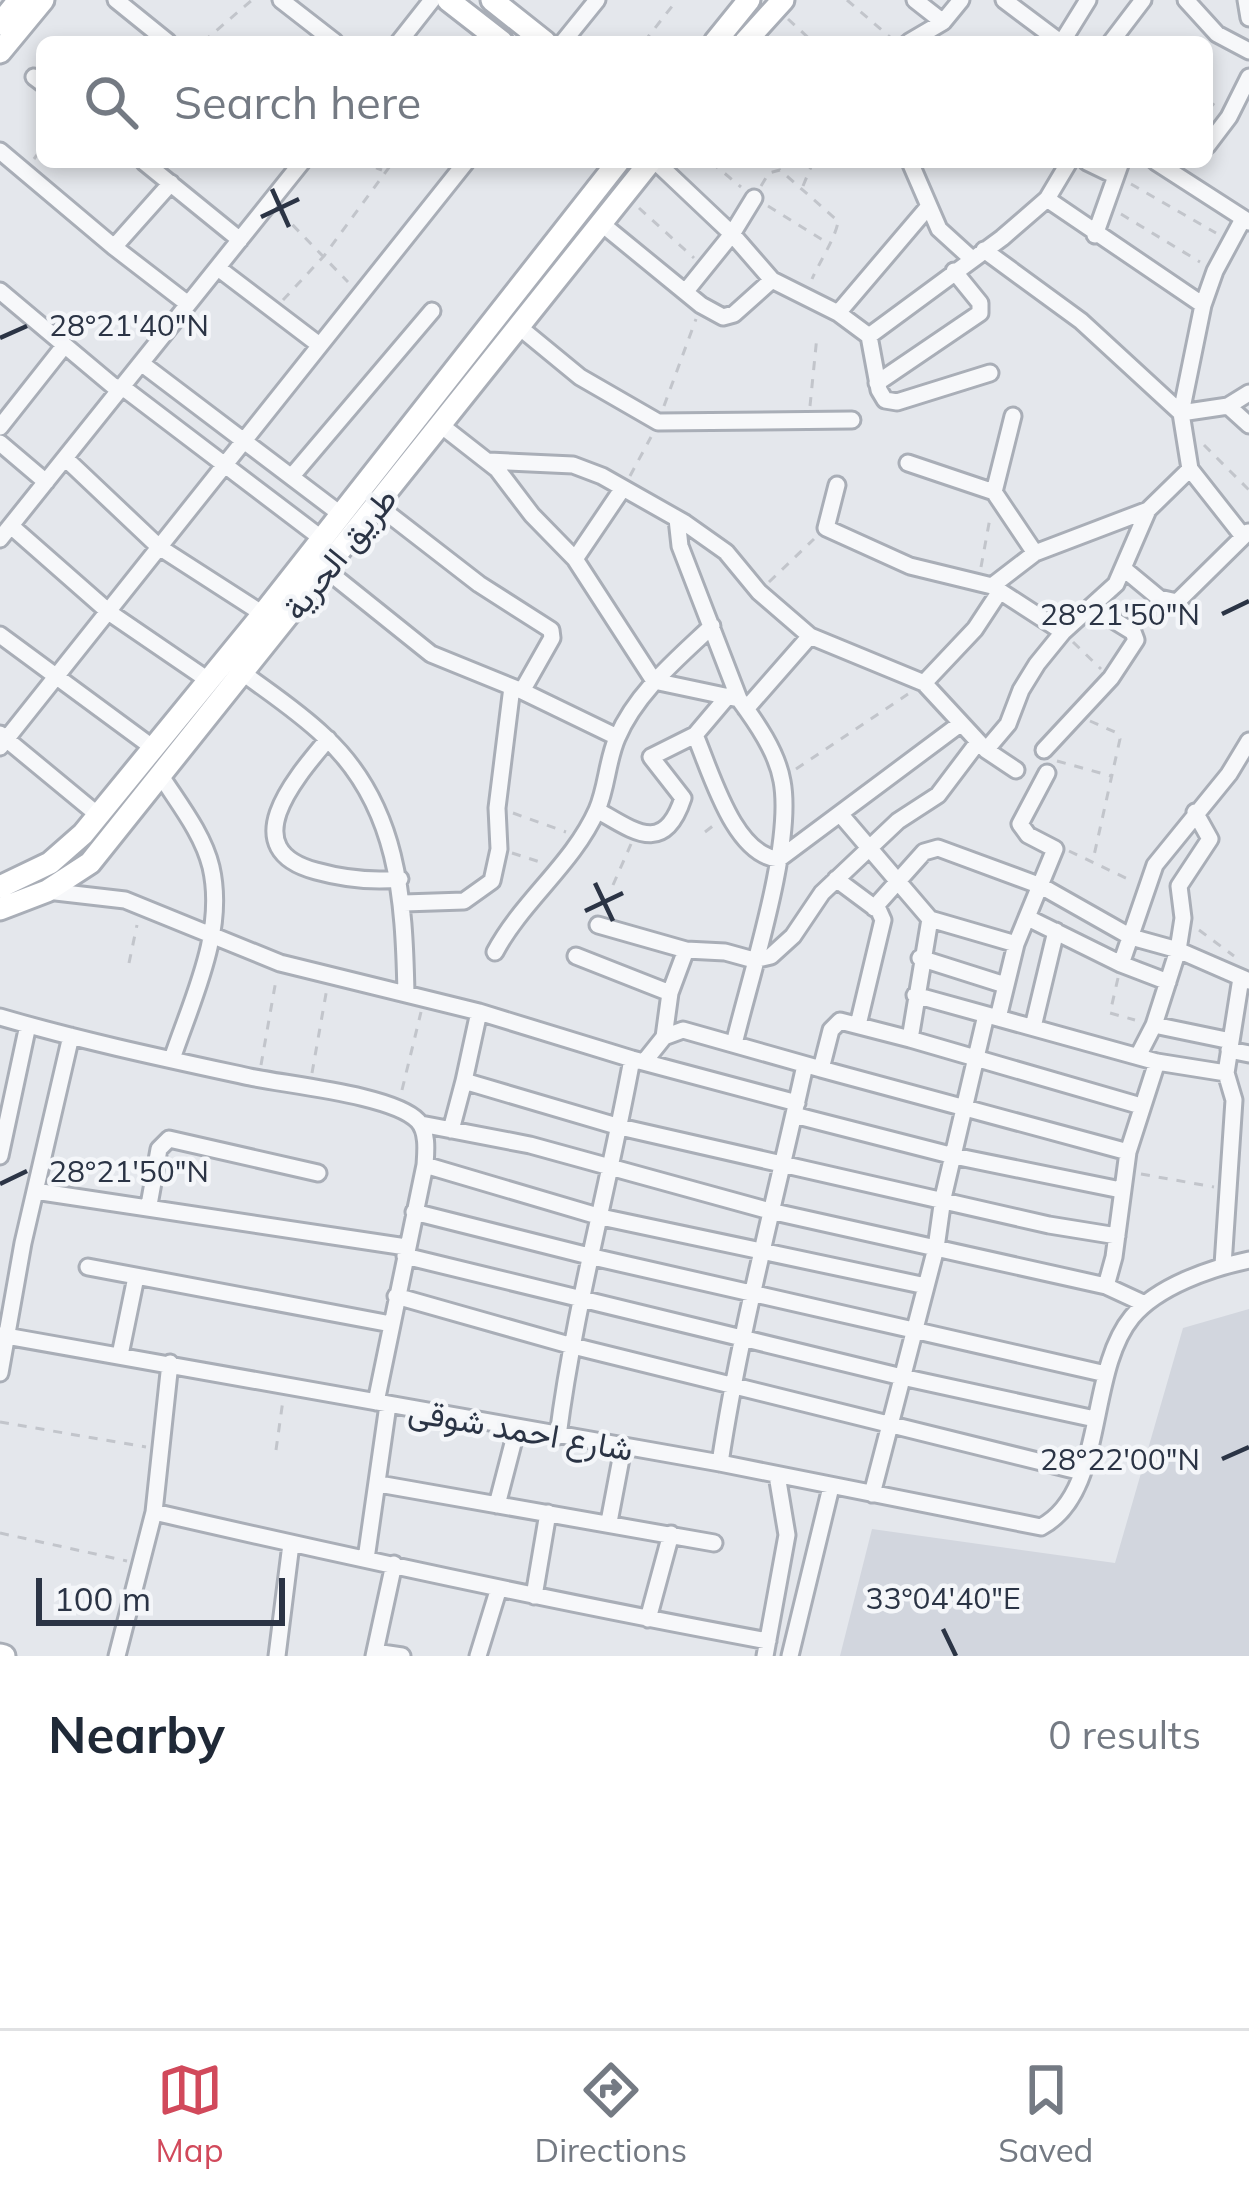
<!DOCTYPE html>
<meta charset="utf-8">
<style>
body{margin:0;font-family:Mulish,Vazirmatn,sans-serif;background:#f6f6f7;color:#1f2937}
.scale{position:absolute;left:36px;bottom:30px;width:249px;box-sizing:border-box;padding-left:12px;border:6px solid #2b3445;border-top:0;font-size:33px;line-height:42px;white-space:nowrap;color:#2b3445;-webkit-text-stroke:9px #f4f6f9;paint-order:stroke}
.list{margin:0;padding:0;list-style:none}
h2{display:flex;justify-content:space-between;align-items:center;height:156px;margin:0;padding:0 48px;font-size:51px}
h2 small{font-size:39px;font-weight:400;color:#747a83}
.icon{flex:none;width:66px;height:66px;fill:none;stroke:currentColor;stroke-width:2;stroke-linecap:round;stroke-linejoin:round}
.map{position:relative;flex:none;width:1249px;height:1656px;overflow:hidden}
.search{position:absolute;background:#fff;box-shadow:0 6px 18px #0003;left:36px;right:36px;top:36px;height:132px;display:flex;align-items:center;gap:30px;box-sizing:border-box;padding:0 42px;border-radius:18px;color:#747a83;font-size:45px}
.sheet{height:372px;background:#fff}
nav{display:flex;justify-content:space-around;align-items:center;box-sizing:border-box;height:168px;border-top:3px solid #e0e1e3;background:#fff;font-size:33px;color:#747a83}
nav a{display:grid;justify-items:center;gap:6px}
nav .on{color:#d1495b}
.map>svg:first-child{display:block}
.built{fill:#d2d6de}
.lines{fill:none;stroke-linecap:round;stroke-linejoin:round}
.minor-casing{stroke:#a9aeb7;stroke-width:21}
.secondary-casing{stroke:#a9aeb7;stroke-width:27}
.path{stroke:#c2c5cb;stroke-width:3;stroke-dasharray:9 9;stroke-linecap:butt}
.minor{stroke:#f7f8fa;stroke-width:15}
.secondary{stroke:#fff;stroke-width:21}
.ticks{fill:none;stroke:#2b3445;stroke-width:4.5}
.labels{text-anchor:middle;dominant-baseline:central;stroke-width:9;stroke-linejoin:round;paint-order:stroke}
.street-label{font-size:33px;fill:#2b3445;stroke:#f4f6f9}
.ticks-label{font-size:30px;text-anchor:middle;fill:#2b3445;stroke:#f4f6f9;stroke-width:9;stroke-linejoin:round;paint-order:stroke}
</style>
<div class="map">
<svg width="1249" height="1656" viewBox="0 0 1249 1656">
<rect width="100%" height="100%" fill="#e4e7ec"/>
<path class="built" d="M1249 1309V1656H840L872 1529 1115 1563 1183 1328Z"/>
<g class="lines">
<g class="minor-casing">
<path id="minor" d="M116 0 168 42
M281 0 335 42
M1004 0 1060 42
M1186 0 1217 34 1249 51
M1246 0 1249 18
M943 22 961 0
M399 42 432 0
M563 42 597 0
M909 42 943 22 915 0
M1062 42 1088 0
M1111 42 1143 0
M34 77 42 83
M1207 146 1229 117 1249 77
M0 151 114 247 188 304
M144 162 240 240
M656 162 732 234 772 280 838 313 869 336 879 390 885 400 897 402 990 373
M910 162 939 229 972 259
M1087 162 1114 175
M1156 162 1249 222
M1047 199 1203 305
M602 224 701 305 723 317 734 314 772 280
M1095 235 1121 162
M114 247 171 183
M984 250 1081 321 1181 413 1228 406 1249 393
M218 268 318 344
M0 291 118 390
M686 291 732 234 754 198
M838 313 929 206
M518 326 580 377 658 422 852 420
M869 336 1002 238 1047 199 1069 162
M141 363 339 513
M877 383 980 313V303L954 271
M121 386 321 538
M1228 406 1249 425
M442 426 497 469 532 515 575 559 654 681 739 699C756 722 777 752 782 781 794 844 750 977 734 1044
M0 427 64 346
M0 443 46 482
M65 458 159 547 263 614
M489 461 573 465 602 476 685 523 726 552 759 592 810 636 924 683 986 750 1016 770
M908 463 994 492 1035 553
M292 476 432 311
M837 485 826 528 910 566 992 586 1063 632
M994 492 1013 416
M377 505 479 584 551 630 552 638 522 691
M677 519 680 546 739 699
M11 526 110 613 208 680
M1242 535 1190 469 1181 413 1203 305 1215 271 1243 219
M0 539 302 162
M575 559 623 488
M325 569 431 654 522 691 617 737
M1124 569 1159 598 1177 602 1248 532
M992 586 1035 553 1148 510 1190 469
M0 635 152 747
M243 673C270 693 299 712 324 736 399 805 404 899 406 994
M924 683 975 629 1000 591
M746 709 810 636
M0 734 98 815
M695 735C711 772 734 856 779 859L960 724
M328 739C296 777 233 849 316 871 345 879 370 882 400 879
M0 747 466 162
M986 750 1008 724 1021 690 1037 664 1063 632 1116 584 1148 510
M1044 750 1111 678 1136 640 1133 632 1094 608
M161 776C179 804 203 834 211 867 226 932 192 999 172 1059
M597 810C634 831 664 856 683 798L651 757 695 735 728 696
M841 815 930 919 1016 944
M836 879 879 911 883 920 858 1025
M47 891 125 900 280 963 479 1012 632 1059 797 1103
M404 903 464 901 492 881 499 849 497 808 512 687
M874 908 924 852 938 848 1041 886 1131 937 1178 950 1249 981
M1028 918 1121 964 1168 982
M930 919 910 1039 1141 1106
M598 925 686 950 725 952 754 960 771 956 793 936 822 893 898 821 938 795 978 742
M495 952C522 901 573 864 597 810 607 787 607 761 617 738 636 693 677 659 712 626
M576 956 670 993 686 950
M920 958 1005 985
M1121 964 1155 865 1229 774 1249 741
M915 995 1157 1062 1226 1073
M479 1012 464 1081 620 1127 1049 1225 1117 1236
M0 1017C82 1041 167 1059 250 1077 287 1085 394 1095 418 1121 428 1132 426 1151 425 1165L376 1402
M998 1018 1016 944 1055 849 1028 835 1020 824 1047 773
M1154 1025 1231 1041
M1033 1027 1056 931
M664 1037 670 993
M1229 1050 1249 1054
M1138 1056 1154 1025 1178 950 1183 918 1179 886 1210 839 1195 812
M644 1062 664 1037 683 1030 821 1069 831 1030 840 1021 910 1039
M821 1069 1128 1152
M794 1115 954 1156 1121 1190
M421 1124 530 1145 770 1211 1106 1286 1145 1304
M451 1130 464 1081
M0 1156 28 1025
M425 1165 601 1217 926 1286
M35 1191 406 1247
M149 1205 159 1149 169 1139 318 1173
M414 1212 593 1257 1106 1374
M405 1256 902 1377 1095 1419
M1223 1265 1234 1100 1226 1073 1241 978
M88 1267 391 1324
M1106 1286 1114 1257 1128 1152 1157 1062
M396 1296 569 1345 1082 1472
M0 1335 720 1463 1041 1527C1107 1492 1086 1373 1132 1317 1158 1286 1211 1268 1249 1260
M120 1355 136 1277
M0 1373 23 1243 71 1036
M558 1436C574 1309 609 1186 632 1059
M720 1463C740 1329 776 1198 805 1065
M379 1484 714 1543
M872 1494 936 1248 943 1198 986 1015
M497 1505 517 1428
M154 1512C358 1559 562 1603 768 1641
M609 1522 623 1448
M366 1559 388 1405
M534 1596 548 1513
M648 1619 671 1534
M375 1652 402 1656
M117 1656 154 1512 170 1363
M277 1656 291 1544
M374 1656 394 1564
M478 1656 498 1591
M765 1656 787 1535 777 1475
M790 1656 831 1487"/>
</g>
<g class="secondary-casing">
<path id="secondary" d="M448 0 502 42
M492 0 545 42
M0 24 19 0
M715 42 749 0
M745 42 783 0
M0 52 43 0
M0 887 50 863 83 834 263 614 618 162
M0 909 47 891 90 863 650 162
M0 1655 4 1656"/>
</g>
<path class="path" d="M847 0 891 38
M788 19 813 42
M203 42 252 0
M644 42 677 0
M1207 100 1218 108
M34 159 42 148
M359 162 382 170
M711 162 741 187
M1131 184 1216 233
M761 186 769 173 780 170 838 221C837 235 819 263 812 279
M803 186 813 162
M768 206 826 242
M639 208 694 258
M280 212 348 282
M1121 214 1200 262
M283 300 324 256 393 162
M664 406 696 319
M810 406 817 336
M1204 445 1249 490
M630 476 651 437
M981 567 990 518
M769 582 814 539
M1073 642 1101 669
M1090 721 1117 733 1120 739 1093 860
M1057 761 1111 776
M796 769 908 694
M513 813 566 832
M705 832 714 825
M1069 851 1130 880
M512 853 543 863
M613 885 631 844
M1199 930 1234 956
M129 963 137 925
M1118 978 1110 1013 1135 1020
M261 1065 276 980
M312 1073 327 988
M402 1090 421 1012
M1141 1174 1214 1187
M0 1422 146 1447
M276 1450 283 1400
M0 1533 127 1561"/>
<use href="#minor" class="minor"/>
<use href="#secondary" class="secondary"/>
</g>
<path class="ticks" d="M272 189 289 227M261 217 299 199M0 338 27 326M1222 614 1249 601M595 883 613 921M585 911 623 893M0 1184 27 1171M1222 1459 1249 1447M943 1629 956 1656"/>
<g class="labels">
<g class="street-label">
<text transform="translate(339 553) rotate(-51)">طريق الحرية</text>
<text transform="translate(521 1429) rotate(10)">شارع احمد شوقى</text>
</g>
</g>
<g class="ticks-label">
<text x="129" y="336">28°21'40"N</text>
<text x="1120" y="625">28°21'50"N</text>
<text x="129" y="1182">28°21'50"N</text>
<text x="1120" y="1470">28°22'00"N</text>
<text x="943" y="1609">33°04'40"E</text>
</g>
</svg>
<div class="scale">100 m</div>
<div class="search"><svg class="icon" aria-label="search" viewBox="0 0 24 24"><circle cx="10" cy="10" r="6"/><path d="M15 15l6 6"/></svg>Search here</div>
</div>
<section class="sheet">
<h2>Nearby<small>0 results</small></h2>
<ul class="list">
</ul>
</section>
<nav>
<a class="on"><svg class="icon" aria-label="map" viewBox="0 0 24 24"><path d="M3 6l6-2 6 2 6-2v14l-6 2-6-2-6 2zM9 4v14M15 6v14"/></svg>Map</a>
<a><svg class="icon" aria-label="directions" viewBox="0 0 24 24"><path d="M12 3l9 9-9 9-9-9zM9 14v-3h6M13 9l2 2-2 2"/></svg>Directions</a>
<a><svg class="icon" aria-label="saved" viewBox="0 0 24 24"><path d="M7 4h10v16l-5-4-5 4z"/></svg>Saved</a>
</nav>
